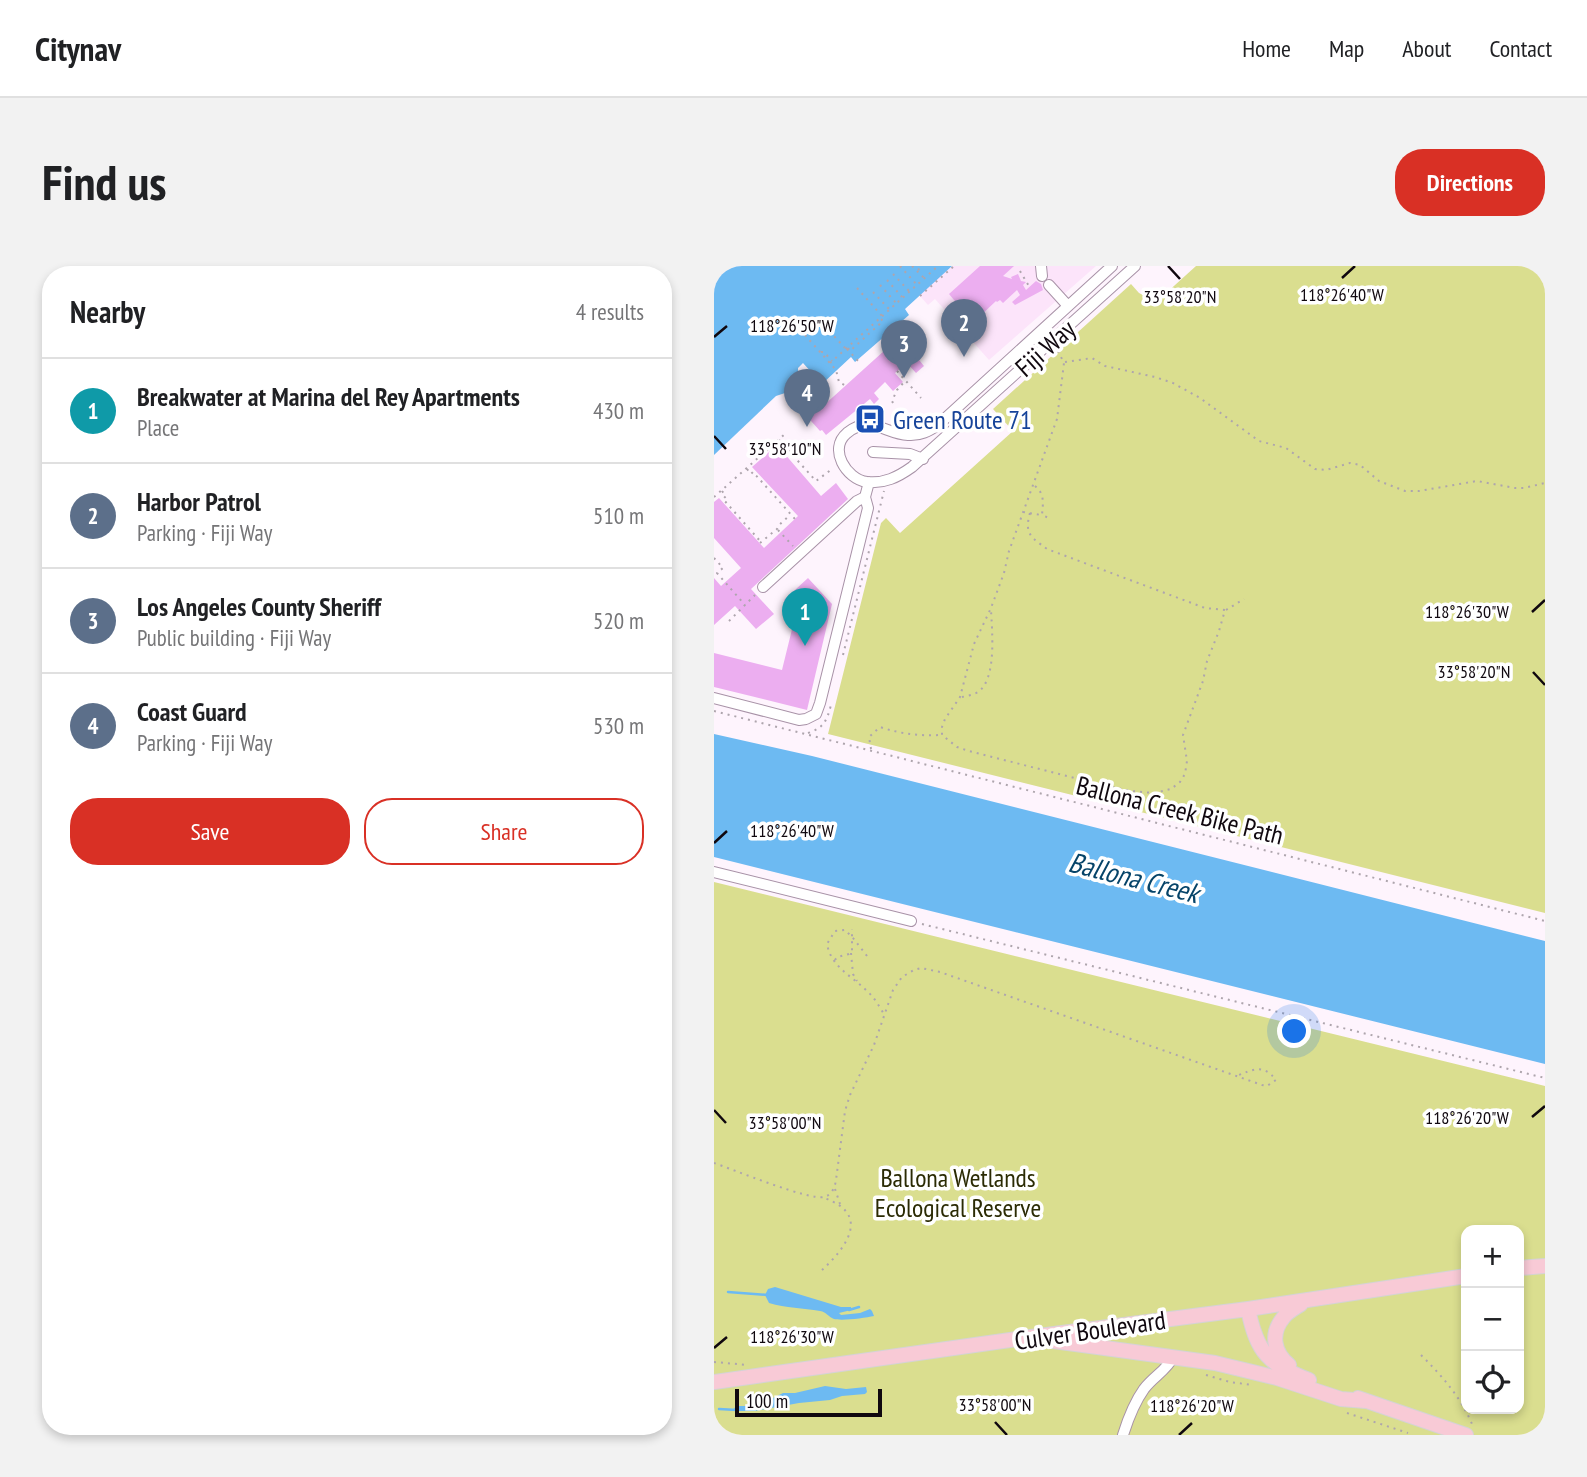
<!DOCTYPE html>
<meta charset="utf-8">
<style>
body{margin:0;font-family:"PT Sans Narrow",sans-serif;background:#f2f2f2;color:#202124}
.controls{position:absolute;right:21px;bottom:21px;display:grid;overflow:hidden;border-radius:14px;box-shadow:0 4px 10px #0003}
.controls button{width:63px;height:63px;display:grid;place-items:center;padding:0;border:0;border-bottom:2px solid #e0e0e0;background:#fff;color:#202124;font:35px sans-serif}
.scale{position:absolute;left:21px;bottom:18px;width:147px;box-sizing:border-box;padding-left:7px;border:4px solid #10080f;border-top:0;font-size:19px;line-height:24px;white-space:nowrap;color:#10080f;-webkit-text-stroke:5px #fff;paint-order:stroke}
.you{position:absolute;left:581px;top:766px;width:24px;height:24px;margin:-18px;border:5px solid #fff;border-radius:50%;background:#1a73e8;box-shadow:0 0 0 10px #1a73e833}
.badge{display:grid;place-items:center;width:46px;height:46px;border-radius:50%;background:#d93025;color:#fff;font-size:23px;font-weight:700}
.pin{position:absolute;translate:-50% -58px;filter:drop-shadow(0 2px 4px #0008)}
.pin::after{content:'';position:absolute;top:37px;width:24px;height:21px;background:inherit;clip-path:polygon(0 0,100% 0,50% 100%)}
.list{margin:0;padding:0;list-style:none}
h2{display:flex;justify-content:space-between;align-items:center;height:91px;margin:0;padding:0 28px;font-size:30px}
h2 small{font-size:23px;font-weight:400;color:#757577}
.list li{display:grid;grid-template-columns:46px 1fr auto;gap:21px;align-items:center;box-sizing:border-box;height:105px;padding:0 28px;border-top:2px solid #e0e0e0}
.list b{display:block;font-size:26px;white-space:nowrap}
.list p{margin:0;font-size:23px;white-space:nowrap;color:#757577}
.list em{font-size:23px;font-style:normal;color:#757577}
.actions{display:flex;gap:14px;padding:21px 28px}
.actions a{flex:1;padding:16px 0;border:2px solid #d93025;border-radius:28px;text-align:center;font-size:24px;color:#d93025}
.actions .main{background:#d93025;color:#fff}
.icon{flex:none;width:38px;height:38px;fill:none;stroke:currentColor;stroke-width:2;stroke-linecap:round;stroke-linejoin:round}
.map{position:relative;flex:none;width:831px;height:1169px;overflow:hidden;border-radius:28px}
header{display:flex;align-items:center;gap:42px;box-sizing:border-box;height:98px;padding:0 35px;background:#fff;border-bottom:2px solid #e0e0e0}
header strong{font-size:33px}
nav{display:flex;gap:38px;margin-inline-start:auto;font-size:24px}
.intro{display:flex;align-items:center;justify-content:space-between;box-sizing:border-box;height:168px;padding:0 42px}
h1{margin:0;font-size:49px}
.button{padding:18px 32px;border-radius:28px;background:#d93025;color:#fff;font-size:24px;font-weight:700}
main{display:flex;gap:42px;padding:0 42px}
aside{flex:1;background:#fff;border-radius:28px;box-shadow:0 4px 10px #0003}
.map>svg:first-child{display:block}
.built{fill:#fce4fa}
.green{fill:#dade8f;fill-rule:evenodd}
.water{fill:#6dbaf2}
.pier{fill:#fef4fd}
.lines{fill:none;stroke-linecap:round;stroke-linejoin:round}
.stream{stroke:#6dbaf2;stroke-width:2.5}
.building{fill:#ecaef0}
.minor-casing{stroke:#a892a7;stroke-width:12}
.major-casing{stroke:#d4d3d4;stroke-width:16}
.path{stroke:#aea5ad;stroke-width:2;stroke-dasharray:2 5;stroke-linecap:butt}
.minor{stroke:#fff;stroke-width:10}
.major{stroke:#f8cad6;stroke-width:14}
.ticks{fill:none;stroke:#10080f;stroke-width:2.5}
.labels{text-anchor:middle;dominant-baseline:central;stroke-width:7;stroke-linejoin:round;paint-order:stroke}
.street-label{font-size:26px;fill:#10080f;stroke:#fff}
.transit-label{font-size:26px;fill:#164399;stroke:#fff;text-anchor:start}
.park-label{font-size:26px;fill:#2b2b04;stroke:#fff}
.water-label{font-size:28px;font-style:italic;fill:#064469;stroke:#fff}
.ticks-label{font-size:18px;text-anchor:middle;fill:#10080f;stroke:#fff;stroke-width:7;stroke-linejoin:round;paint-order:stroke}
</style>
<header>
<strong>Citynav</strong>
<nav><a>Home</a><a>Map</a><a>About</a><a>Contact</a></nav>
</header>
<div class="intro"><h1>Find us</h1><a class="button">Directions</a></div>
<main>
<aside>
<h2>Nearby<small>4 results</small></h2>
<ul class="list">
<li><span class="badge" style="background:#0f9aa8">1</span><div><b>Breakwater at Marina del Rey Apartments</b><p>Place</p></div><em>430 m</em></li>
<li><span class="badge" style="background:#5c6f8a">2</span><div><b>Harbor Patrol</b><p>Parking · Fiji Way</p></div><em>510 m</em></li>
<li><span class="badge" style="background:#5c6f8a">3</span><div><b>Los Angeles County Sheriff</b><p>Public building · Fiji Way</p></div><em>520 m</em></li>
<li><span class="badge" style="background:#5c6f8a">4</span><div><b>Coast Guard</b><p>Parking · Fiji Way</p></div><em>530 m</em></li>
</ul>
<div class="actions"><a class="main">Save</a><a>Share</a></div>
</aside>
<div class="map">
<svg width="831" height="1169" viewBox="0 0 831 1169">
<rect width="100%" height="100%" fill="#fef4fd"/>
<path class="built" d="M238 0H382L275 94 221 33 214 39 205 29Z"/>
<path class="green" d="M482 0H831V647L114 468 167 257 172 252 186 267 299 165 279 143 417 18 425 27 431 30 437 29 445 23 450 29Z
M0 616 831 820V1169H0ZM752 964H805V1143H752Z"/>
<path class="water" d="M0 0H238L191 43 195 49 141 96 137 91 108 118 89 97 84 102V108L80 119 0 197Z
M0 468 98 490 831 675V798L0 591Z
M61 1021 127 1041H137V1044L125 1047 127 1049 146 1047 156 1043 158 1045 160 1050C151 1052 128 1055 120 1053 114 1051 113 1046 106 1045 89 1042 72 1042 55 1037L51 1029 54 1023Z
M111 1120 132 1123 152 1121 153 1126 151 1128 128 1130 116 1134 85 1137 41 1145H20L19 1144 22 1140H37L53 1135 69 1127H81Z"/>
<path class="pier" d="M74 126 76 128 0 200V189L62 130Z"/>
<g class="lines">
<path class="stream" d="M14 1026 54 1029
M135 1044 145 1041
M5 1143 23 1144"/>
</g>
<path class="building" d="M266 0H300L289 10 298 13 297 11 304 8 307 15 312 16 309 19 312 24 322 15 327 18 329 24 301 39 298 36 306 29 303 24 289 37 286 34 283 36 282 35 264 52 252 40 250 42 247 38 245 40 235 28Z
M198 68H200L209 78 208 79 210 81 201 89 210 100 202 107 193 97 181 107 189 116 179 125 171 116 160 127 165 133 160 138 156 133 112 169 108 164 106 165 89 146 100 136 105 141 108 139 109 140 171 84 175 88Z
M63 179 107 230 122 217 134 233 37 323 60 348 42 363 21 340 0 359V312L7 320 27 302 0 272V236L5 232 50 282 84 250 38 201Z
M94 312 118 338 93 444 0 421V387L68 404 82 347 70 334Z"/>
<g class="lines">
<g class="minor-casing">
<path id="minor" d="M327 0 328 10
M398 0 224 159C215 165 206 170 194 169 171 168 157 148 133 167 114 183 132 213 153 216 170 218 184 211 198 201L421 0
M335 19 354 40
M159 186 196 188 209 193
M49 321 143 235 151 231
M0 432 85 454 92 453 102 448 106 437 154 242 151 231 155 216
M0 606 197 655
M409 1169C414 1153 420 1137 430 1123 440 1110 452 1105 460 1090"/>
</g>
<g class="major-casing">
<path id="major" d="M805 1002 831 1000
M534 1043C543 1087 554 1098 595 1114
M332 1074 501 1097 563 1112 627 1133 652 1135
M575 1099C560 1087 556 1068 569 1052 573 1046 581 1042 587 1038
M0 1116 317 1071 534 1043 752 1010
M644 1132 752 1169"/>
</g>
<path class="path" d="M186 0 202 18
M198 0 210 12
M204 4 208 0
M306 5 316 22
M179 8 195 25
M173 14 188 31
M166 19 182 37
M143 22 168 50
M159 26 175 43
M206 30 240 0
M106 55 131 82
M91 69 122 104 125 116 132 120
M134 82 136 85 169 55 167 53
M133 83 147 98
M107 86H110L118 95
M351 96 378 92 391 100 441 111 459 117 486 132 545 175 572 182 601 203 612 204 636 197 646 199 665 215 691 225H705L763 215 801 222H810L831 217
M116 97 224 0
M183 105 207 132
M89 118 101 122
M77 129 92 114
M179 137 178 135 183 124 191 115
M148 140 156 148
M65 174 102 215 118 203
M33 203 37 208 39 206 81 253
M321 220C331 228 329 237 328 249L337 253
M8 225 12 230 9 233 47 276
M0 231 71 168
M309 246 327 249
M316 247C310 268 317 271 333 283L491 342 511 344 505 365 493 395 489 415 469 469 473 495 471 508 466 516 457 523 440 527 417 525 384 518 255 485 243 481 228 469V461L231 453 246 431 260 378 277 342 290 307 295 285 343 153 350 97 344 85
M64 264 79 280
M46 277 63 263 65 259 76 249
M0 292 9 302 3 307 31 339
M512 344 530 333
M15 355 41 329
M129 389 170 225
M248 431C253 430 259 429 264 426 283 413 278 365 277 344
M0 445 831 655
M94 467C110 462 113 454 117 439
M157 483 155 471 166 461C187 468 205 470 226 469
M208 658 831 812
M137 687 139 708 143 715
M153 690 139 672 131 664 121 665 113 678C117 701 138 710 153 725 160 731 165 740 170 748
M121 694 123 691 135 688 138 685V663
M0 897C18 903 96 935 110 931 118 929 121 921 122 914L131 845 136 829 160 779 179 724 188 711 200 704 207 702 226 706 548 819 553 820 562 814C549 797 539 804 522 810
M121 923 126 938
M108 1004C133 981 157 948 110 932
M707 1089C728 1110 746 1130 758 1158
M0 1096 34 1099
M492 1109 516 1116 538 1119
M633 1147 694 1167"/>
<use href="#minor" class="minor"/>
<use href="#major" class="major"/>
</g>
<path class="ticks" d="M454 0 466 13M628 12 641 0M0 71 13 60M0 170 12 183M818 346 831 334M819 406 831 419M0 577 13 565M0 844 12 857M818 851 831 840M0 1082 13 1071M281 1156 293 1169M465 1169 478 1157"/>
<defs>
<g id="bus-square" transform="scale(1.575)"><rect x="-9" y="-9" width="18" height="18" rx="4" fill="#1a4fb4" stroke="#fff"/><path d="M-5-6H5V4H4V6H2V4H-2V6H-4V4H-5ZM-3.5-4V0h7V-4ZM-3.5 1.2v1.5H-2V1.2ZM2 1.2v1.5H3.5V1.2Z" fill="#fff"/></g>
</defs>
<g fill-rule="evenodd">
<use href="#bus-square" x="156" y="153"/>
</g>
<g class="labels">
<g class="street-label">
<text transform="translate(331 82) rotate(-42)">Fiji Way</text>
<text transform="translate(466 544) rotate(14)">Ballona Creek Bike Path</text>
<text transform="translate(376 1064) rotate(-8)">Culver Boulevard</text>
</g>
<g class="transit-label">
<text x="179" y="153">Green Route 71</text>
</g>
<g class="park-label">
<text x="244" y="911">Ballona Wetlands<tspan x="244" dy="30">Ecological Reserve</tspan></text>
</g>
<g class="water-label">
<text transform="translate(420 611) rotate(14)">Ballona Creek</text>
</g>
</g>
<g class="ticks-label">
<text x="628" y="35">118°26'40"W</text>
<text x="466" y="37">33°58'20"N</text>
<text x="78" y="66">118°26'50"W</text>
<text x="71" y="189">33°58'10"N</text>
<text x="753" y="352">118°26'30"W</text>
<text x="760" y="412">33°58'20"N</text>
<text x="78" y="571">118°26'40"W</text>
<text x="753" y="858">118°26'20"W</text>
<text x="71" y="863">33°58'00"N</text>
<text x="78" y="1077">118°26'30"W</text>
<text x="281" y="1145">33°58'00"N</text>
<text x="478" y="1146">118°26'20"W</text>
</g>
</svg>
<div class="controls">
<button>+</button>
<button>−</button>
<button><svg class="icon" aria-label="locate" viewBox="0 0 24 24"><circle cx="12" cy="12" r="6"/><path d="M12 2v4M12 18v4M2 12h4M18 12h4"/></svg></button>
</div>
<div class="scale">100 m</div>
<div class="you"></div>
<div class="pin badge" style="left:91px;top:380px;background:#0f9aa8">1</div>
<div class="pin badge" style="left:250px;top:91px;background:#5c6f8a">2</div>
<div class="pin badge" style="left:190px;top:112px;background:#5c6f8a">3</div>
<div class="pin badge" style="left:93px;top:161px;background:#5c6f8a">4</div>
</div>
</main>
